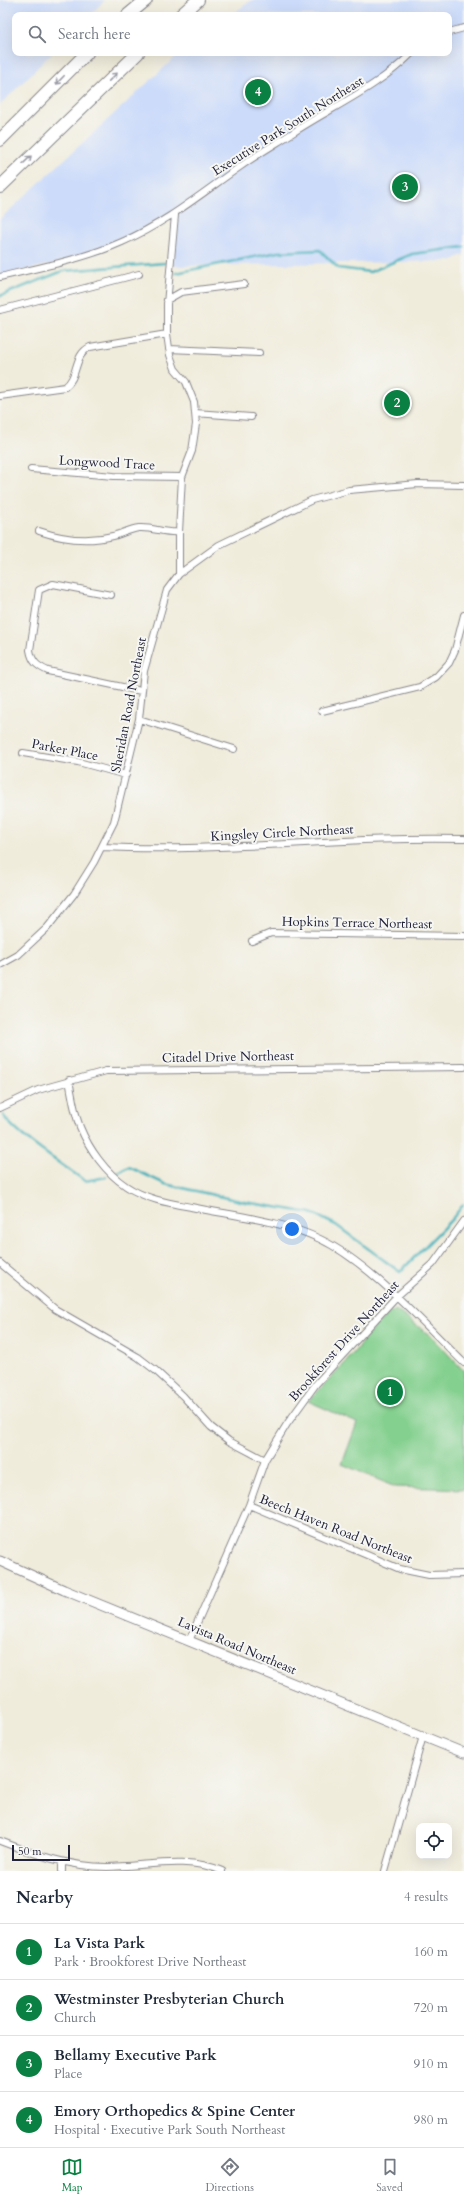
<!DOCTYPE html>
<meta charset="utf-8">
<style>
body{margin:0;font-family:Cardo,serif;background:#f6f6f7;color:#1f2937}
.controls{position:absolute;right:12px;bottom:12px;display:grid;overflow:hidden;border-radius:8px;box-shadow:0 4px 16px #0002}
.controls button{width:36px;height:36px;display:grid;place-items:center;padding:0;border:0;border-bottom:1px solid #e0e1e3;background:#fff;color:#1f2937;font:20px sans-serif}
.scale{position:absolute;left:12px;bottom:10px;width:58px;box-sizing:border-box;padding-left:4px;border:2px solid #22223b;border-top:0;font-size:11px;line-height:14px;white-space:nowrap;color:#22223b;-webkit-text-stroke:3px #f6f6f2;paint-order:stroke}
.you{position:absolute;left:292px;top:1229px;width:14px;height:14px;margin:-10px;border:3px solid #fff;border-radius:50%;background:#1a73e8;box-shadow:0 0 0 6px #1a73e833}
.badge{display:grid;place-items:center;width:26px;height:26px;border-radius:50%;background:#0b8043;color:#fff;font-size:13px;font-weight:700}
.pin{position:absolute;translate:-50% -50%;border:2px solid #fff;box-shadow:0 1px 4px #0006}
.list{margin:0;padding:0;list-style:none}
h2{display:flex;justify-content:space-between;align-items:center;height:52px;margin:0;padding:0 16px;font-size:17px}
h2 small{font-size:13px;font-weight:400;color:#747a83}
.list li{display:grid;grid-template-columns:26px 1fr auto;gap:12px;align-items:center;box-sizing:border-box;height:56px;padding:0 16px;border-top:1px solid #e0e1e3}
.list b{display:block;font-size:15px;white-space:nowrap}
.list p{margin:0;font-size:13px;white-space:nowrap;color:#747a83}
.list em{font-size:13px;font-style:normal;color:#747a83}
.icon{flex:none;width:22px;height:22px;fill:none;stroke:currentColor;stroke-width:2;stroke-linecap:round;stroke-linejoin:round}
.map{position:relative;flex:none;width:464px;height:1871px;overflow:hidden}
.search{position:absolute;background:#fff;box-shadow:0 4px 16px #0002;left:12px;right:12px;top:12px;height:44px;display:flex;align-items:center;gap:10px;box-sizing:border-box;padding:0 14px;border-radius:8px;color:#747a83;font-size:15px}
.sheet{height:276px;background:#fff}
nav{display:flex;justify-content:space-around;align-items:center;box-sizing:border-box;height:56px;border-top:1px solid #e0e1e3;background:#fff;font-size:11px;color:#747a83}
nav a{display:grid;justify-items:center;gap:2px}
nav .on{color:#0b8043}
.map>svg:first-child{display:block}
.built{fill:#ccdbfa}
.green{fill:#84d08f;stroke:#537965}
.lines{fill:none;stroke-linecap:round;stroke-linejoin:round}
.stream{stroke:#41b1bb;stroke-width:2.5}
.minor-casing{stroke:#89878b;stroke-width:8}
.secondary-casing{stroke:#89878b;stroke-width:11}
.motorway-casing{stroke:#89878b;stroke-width:14}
.minor{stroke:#fff;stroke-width:6}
.secondary{stroke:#fff;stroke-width:9}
.motorway{stroke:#fff;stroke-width:12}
.oneway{stroke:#9c9ca7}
.labels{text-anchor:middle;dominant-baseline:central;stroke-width:4;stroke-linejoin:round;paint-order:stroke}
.street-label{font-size:13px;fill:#22223b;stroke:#f6f6f2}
</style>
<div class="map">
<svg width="464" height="1871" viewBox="0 0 464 1871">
<rect width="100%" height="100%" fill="#f6f6f2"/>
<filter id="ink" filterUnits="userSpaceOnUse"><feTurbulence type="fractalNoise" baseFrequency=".025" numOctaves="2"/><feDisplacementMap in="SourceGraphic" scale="8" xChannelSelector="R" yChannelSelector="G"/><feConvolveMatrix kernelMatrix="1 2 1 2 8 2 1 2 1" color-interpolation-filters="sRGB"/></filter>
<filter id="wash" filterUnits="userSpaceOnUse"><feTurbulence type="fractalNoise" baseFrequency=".012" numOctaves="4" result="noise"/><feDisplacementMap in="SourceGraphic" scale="16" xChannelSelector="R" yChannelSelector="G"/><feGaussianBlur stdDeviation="0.9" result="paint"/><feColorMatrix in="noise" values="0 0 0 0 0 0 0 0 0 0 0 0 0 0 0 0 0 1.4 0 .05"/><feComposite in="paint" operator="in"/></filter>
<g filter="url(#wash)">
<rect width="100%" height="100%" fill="#f0ecdb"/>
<path class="built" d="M0 0H105L90 15H15V53H52L0 105Z
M252 0H464V254L451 261 173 266 178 209 98 253 0 276V219L180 53H449V15H231Z"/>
<path class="green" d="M396 1310 431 1336 464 1371V1489L395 1487 342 1464 357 1423 308 1401C321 1388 334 1376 345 1363 359 1348 378 1317 396 1310Z"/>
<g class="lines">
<path class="stream" d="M176 273 278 252 320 250 338 268 370 272 412 254 464 247
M0 296 63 271 165 263
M3 1115C17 1136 63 1165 85 1181L106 1177
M118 1172 129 1167 165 1184 245 1202 311 1213 336 1225 400 1272 452 1219 463 1205"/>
</g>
</g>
<g filter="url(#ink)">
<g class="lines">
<g class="minor-casing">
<path id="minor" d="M449 32 464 28
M175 215 167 304V334L170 355 175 369 186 382 194 402 196 424 192 451 182 477 179 532V574
M0 277C41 267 84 259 122 242 166 223 202 193 241 166 258 154 277 143 294 132 334 106 378 87 412 53
M167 300 181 292 244 284
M0 310 139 274
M169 349 259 353
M0 396 65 387C79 377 73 355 90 347L167 334
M195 413 251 417
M31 469 114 476 182 477
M39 531C62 539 89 542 113 536 121 534 130 529 139 528 153 527 166 534 179 532
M111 595 53 584 39 590 30 650C32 662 37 666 48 671L141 691
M322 711 420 687 436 677 449 663 455 650 464 615
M139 719 234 749
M23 753 78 762 126 775
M102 847C223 853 343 836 464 839
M252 941 271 933 464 936
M0 965 18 955 47 928 74 894 94 862 114 822 139 719 144 671 167 590 179 574 219 545 312 500 349 490 418 484 464 485
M69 1080C72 1095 74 1112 80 1127 89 1149 106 1173 126 1186 145 1199 169 1203 191 1207 234 1216 281 1220 320 1239 370 1263 424 1324 464 1363
M0 1108 38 1090 106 1071 464 1067
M0 1263 55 1309 138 1357 155 1370 183 1396 211 1427 229 1441 265 1460
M249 1505 400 1569 429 1575 464 1574
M189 1641 249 1505 265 1460 287 1424 316 1384 396 1297 433 1264 464 1221
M0 1841C34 1854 70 1867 107 1867 145 1867 185 1855 222 1871
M62 1871V1862
M385 1871 423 1736"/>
</g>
<g class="secondary-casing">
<path id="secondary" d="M0 1561 64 1590 464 1753"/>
</g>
<g class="motorway-casing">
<path id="motorway" d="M128 15 146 0
M181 15 198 0
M0 140 87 53
M0 187 138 53"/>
</g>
<use href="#minor" class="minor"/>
<use href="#secondary" class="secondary"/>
<use href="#motorway" class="motorway"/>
</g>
<defs><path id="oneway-shaft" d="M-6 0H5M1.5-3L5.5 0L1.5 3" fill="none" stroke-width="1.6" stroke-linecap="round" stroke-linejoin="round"/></defs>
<g class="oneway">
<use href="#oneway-shaft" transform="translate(113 77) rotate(-44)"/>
<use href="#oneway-shaft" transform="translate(60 80) rotate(134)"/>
<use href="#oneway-shaft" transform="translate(27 160) rotate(-44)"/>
</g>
</g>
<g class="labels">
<g class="street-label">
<text transform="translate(288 126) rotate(-32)">Executive Park South Northeast</text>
<text transform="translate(107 463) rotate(3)">Longwood Trace</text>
<text transform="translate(129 705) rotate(-79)">Sheridan Road Northeast</text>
<text transform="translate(65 750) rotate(11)">Parker Place</text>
<text transform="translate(282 833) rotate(-3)">Kingsley Circle Northeast</text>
<text transform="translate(357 923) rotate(1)">Hopkins Terrace Northeast</text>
<text transform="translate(228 1057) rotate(-1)">Citadel Drive Northeast</text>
<text transform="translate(344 1341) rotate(-48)">Brookforest Drive Northeast</text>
<text transform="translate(336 1529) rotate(22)">Beech Haven Road Northeast</text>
<text transform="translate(237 1646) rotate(23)">Lavista Road Northeast</text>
</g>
</g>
</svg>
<div class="controls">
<button><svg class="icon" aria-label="locate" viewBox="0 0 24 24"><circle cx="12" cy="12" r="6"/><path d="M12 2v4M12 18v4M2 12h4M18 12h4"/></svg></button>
</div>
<div class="scale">50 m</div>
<div class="you"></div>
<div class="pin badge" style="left:390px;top:1392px">1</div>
<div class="pin badge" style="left:397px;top:403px">2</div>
<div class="pin badge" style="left:405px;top:187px">3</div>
<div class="pin badge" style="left:258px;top:92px">4</div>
<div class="search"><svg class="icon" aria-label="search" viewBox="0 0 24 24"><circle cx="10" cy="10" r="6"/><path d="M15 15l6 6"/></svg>Search here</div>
</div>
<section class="sheet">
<h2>Nearby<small>4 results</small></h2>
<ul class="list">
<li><span class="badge">1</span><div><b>La Vista Park</b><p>Park · Brookforest Drive Northeast</p></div><em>160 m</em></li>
<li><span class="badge">2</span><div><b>Westminster Presbyterian Church</b><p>Church</p></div><em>720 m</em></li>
<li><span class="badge">3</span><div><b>Bellamy Executive Park</b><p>Place</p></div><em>910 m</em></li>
<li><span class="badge">4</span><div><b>Emory Orthopedics &amp; Spine Center</b><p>Hospital · Executive Park South Northeast</p></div><em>980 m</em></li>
</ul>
</section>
<nav>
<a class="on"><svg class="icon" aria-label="map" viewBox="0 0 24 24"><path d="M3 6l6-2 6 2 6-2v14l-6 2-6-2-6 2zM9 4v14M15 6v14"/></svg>Map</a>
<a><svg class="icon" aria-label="directions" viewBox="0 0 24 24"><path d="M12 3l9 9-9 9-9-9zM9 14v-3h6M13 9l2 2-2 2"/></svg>Directions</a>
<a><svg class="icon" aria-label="saved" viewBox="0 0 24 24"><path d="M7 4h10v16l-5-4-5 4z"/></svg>Saved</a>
</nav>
